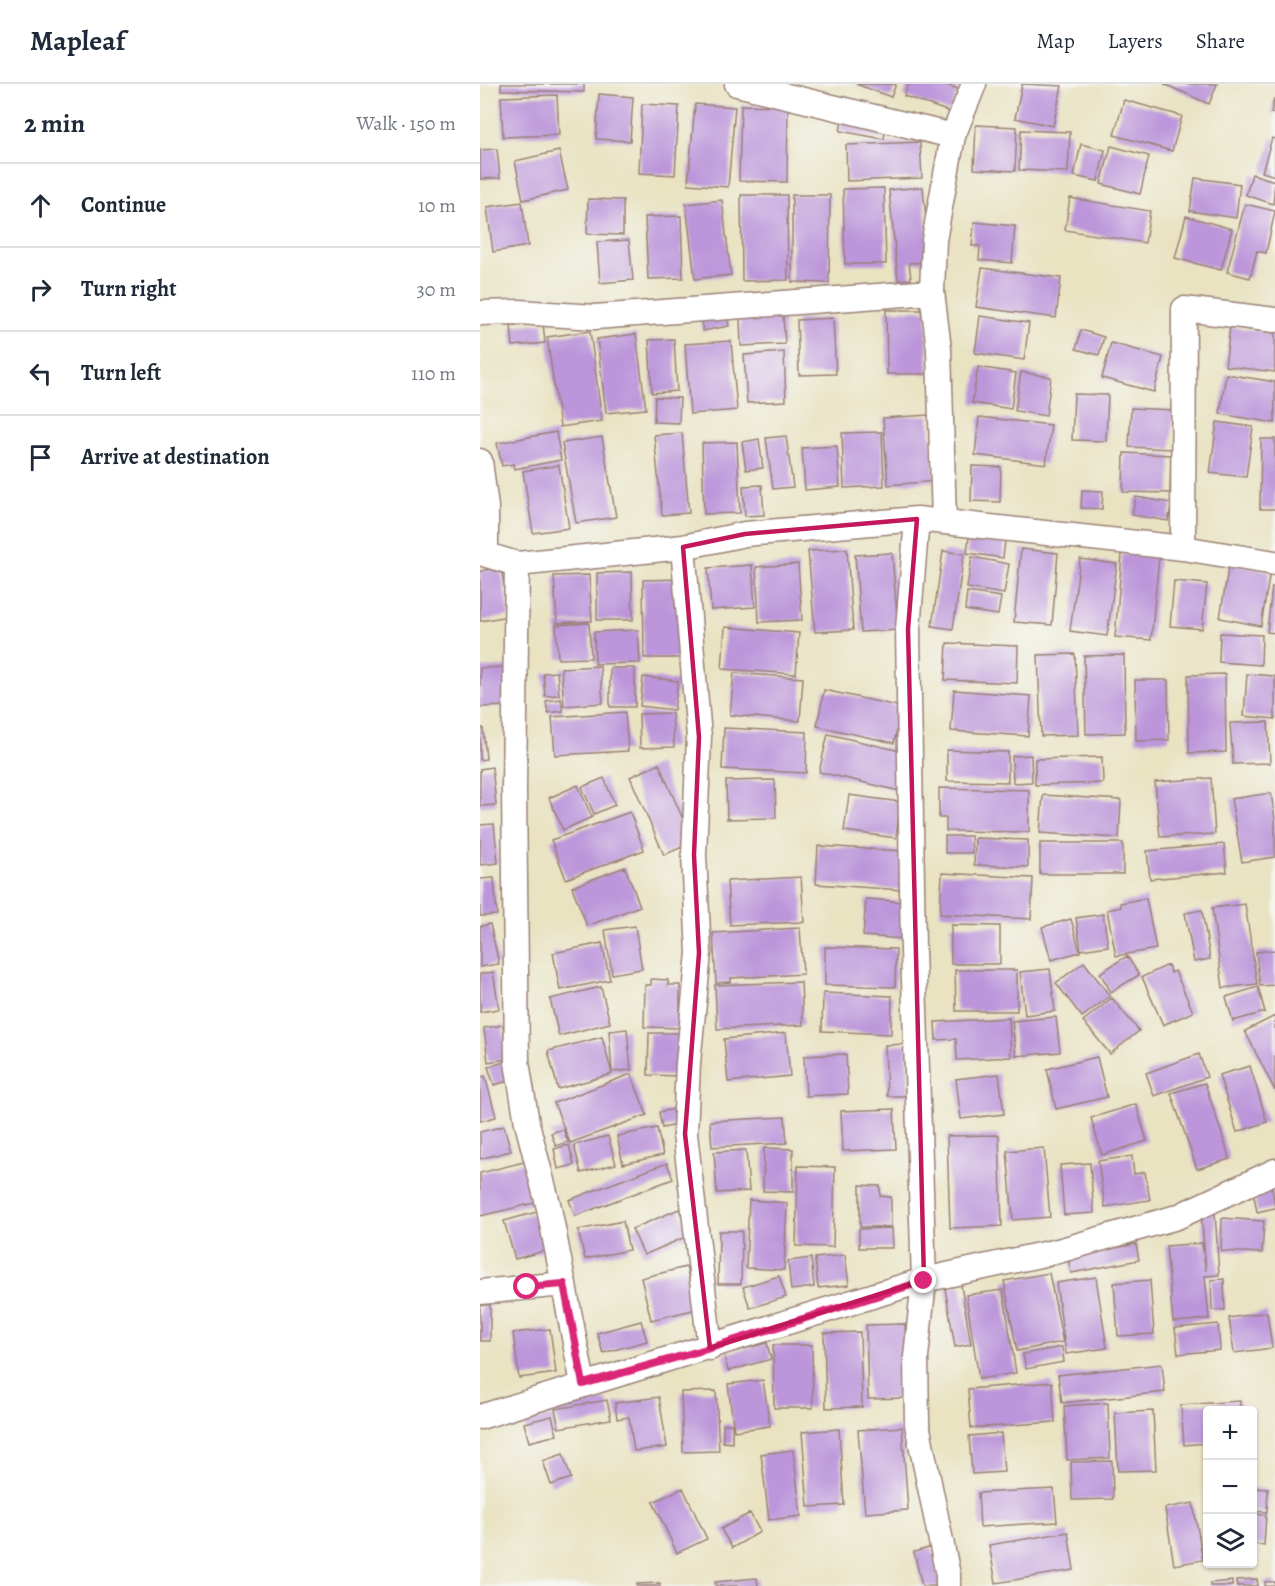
<!DOCTYPE html>
<meta charset="utf-8">
<style>
body{margin:0;font-family:Alegreya,serif;background:#f6f6f7;color:#1f2937}
.controls{position:absolute;right:18px;bottom:18px;display:grid;overflow:hidden;border-radius:6px;box-shadow:0 2px 4px #0004}
.controls button{width:54px;height:54px;display:grid;place-items:center;padding:0;border:0;border-bottom:2px solid #e0e1e3;background:#fff;color:#1f2937;font:30px sans-serif}
.stop{position:absolute;width:18px;height:18px;margin:-14px;border:4px solid #db2777;border-radius:50%;background:#fff}
.stop.end{background:#db2777;border-color:#fff;box-shadow:0 2px 6px #0008}
.list{margin:0;padding:0;list-style:none}
h2{display:flex;justify-content:space-between;align-items:center;height:78px;margin:0;padding:0 24px;font-size:26px}
h2 small{font-size:20px;font-weight:400;color:#747a83}
.list li{display:grid;grid-template-columns:39px 1fr auto;gap:18px;align-items:center;box-sizing:border-box;height:84px;padding:0 24px;border-top:2px solid #e0e1e3}
.list b{display:block;font-size:22px;white-space:nowrap}
.list em{font-size:20px;font-style:normal;color:#747a83}
.icon{flex:none;width:33px;height:33px;fill:none;stroke:currentColor;stroke-width:2;stroke-linecap:round;stroke-linejoin:round}
.map{position:relative;flex:none;width:795px;height:1502px;overflow:hidden}
header{display:flex;align-items:center;gap:36px;box-sizing:border-box;height:84px;padding:0 30px;background:#fff;border-bottom:2px solid #e0e1e3}
header strong{font-size:28px}
nav{display:flex;gap:33px;margin-inline-start:auto;font-size:21px}
main{display:flex}
aside{flex:1;background:#fff}
.map>svg:first-child{display:block}
.building{fill:#bc95da}
.lines{fill:none;stroke-linecap:round;stroke-linejoin:round}
.minor-casing{stroke:#9a8176;stroke-width:27}
.minor{stroke:#fff;stroke-width:24}
.route{stroke:#db2777;stroke-width:8}
.marked{fill:none;stroke:#c2185b;stroke-width:4.5;stroke-linejoin:round}
</style>
<header>
<strong>Mapleaf</strong>
<nav><a>Map</a><a>Layers</a><a>Share</a></nav>
</header>
<main>
<aside>
<h2>2 min<small>Walk · 150 m</small></h2>
<ul class="list">
<li><svg class="icon" aria-label="ahead" viewBox="0 0 24 24"><path d="M12 20V5M6 11l6-6 6 6"/></svg><div><b>Continue</b></div><em>10 m</em></li>
<li><svg class="icon" aria-label="right" viewBox="0 0 24 24"><path d="M7 20v-9h11M14 6l5 5-5 5"/></svg><div><b>Turn right</b></div><em>30 m</em></li>
<li><svg class="icon" aria-label="left" viewBox="0 0 24 24"><path d="M17 20v-9H6M10 6l-5 5 5 5"/></svg><div><b>Turn left</b></div><em>110 m</em></li>
<li><svg class="icon" aria-label="arrive" viewBox="0 0 24 24"><path d="M6 21V4h12l-3 4 3 4H6"/></svg><div><b>Arrive at destination</b></div></li>
</ul>
</aside>
<div class="map">
<svg width="795" height="1502" viewBox="0 0 795 1502">
<rect width="100%" height="100%" fill="#f6f6f2"/>
<filter id="ink" filterUnits="userSpaceOnUse"><feTurbulence type="fractalNoise" baseFrequency=".0167" numOctaves="2"/><feDisplacementMap in="SourceGraphic" scale="12" xChannelSelector="R" yChannelSelector="G"/><feConvolveMatrix kernelMatrix="1 2 1 2 8 2 1 2 1" color-interpolation-filters="sRGB"/></filter>
<filter id="wash" filterUnits="userSpaceOnUse"><feTurbulence type="fractalNoise" baseFrequency=".008" numOctaves="4" result="noise"/><feDisplacementMap in="SourceGraphic" scale="24" xChannelSelector="R" yChannelSelector="G"/><feGaussianBlur stdDeviation="1.35" result="paint"/><feColorMatrix in="noise" values="0 0 0 0 0 0 0 0 0 0 0 0 0 0 0 0 0 1.4 0 .05"/><feComposite in="paint" operator="in"/></filter>
<g filter="url(#wash)">
<rect width="100%" height="100%" fill="#e9e3c2"/>
<g id="blocks">
<path class="building" d="M21 0H104V8L21 6Z
M376 0H416L411 13Z
M428 0H464L478 5 470 28 424 12Z
M542 0 582 2 573 42 535 34Z
M684 0H737L729 20Z
M119 10 153 13 150 57 116 55Z
M77 11 79 51 23 53 21 13Z
M794 15H795V30L791 29Z
M644 16 702 32 692 67 634 51Z
M162 20 199 22 195 91 159 89Z
M215 20 255 23 248 103 208 100Z
M261 21 308 22 307 98 259 97Z
M363 33 406 41 404 55 360 47Z
M496 41 537 43 535 87 494 85Z
M541 46 590 48 588 88 539 86Z
M792 54 795 55V92L782 88Z
M440 58 442 94 367 97 366 61Z
M601 60 625 66 618 97 594 92Z
M631 62 669 72 660 110 621 100Z
M17 65 20 94 0 95V66Z
M79 67 88 106 43 116 35 77Z
M772 90 795 97 793 120 766 111Z
M715 94 760 100 756 134 710 127Z
M443 103 450 178 429 179 431 195 418 196 409 106Z
M404 104 406 180H365L363 105Z
M261 111H307L308 196 262 197Z
M312 111H350L349 199 312 198Z
M590 114 670 127 665 159 585 146Z
M108 115 143 116V151L107 150Z
M242 116 251 191 215 195 206 120Z
M42 118 48 162 13 168 7 123Z
M765 120 795 127 786 169 777 167 770 194 747 188Z
M201 132 203 194 168 195 165 133Z
M706 132 752 145 741 186 695 174Z
M494 138 535 142 532 179 499 176 500 162H492Z
M149 156 153 196 120 199 117 158Z
M502 184 581 194 576 234 496 223Z
M406 226H447L448 290H407Z
M247 230 249 242 223 247 220 234Z
M303 231 305 260 261 262 260 233Z
M500 232 549 239 544 276 495 269Z
M353 234 356 290 319 291 317 236Z
M63 239 65 259 33 262 31 242Z
M750 243 795 249V288L745 282Z
M601 246 624 253 619 271 596 265Z
M110 247 122 337 80 343 67 253Z
M156 250 166 325 126 329 117 255Z
M194 255 197 307 172 309 169 256Z
M251 257 257 326 210 330 205 260Z
M631 259 683 273 674 308 622 294Z
M304 268 306 317 267 319 264 271Z
M498 283 536 289 531 325 492 319Z
M541 288 571 293 566 332 535 327Z
M746 290 795 298V339L740 330Z
M594 310 628 311 626 357 592 356Z
M175 313 200 314 199 339 174 338Z
M651 324 693 326 691 365 649 363Z
M449 331 455 397 408 401 403 334Z
M499 333 571 341 566 380 495 371Z
M737 338 773 343 766 393 730 389Z
M76 348 81 376 34 385 33 380 22 382 17 359Z
M402 348 404 402 364 404 362 349Z
M202 349 209 429 182 431 174 351Z
M306 352 313 403 293 405 286 354Z
M122 353 136 433 96 439 82 359Z
M279 355 283 384 266 386 262 358Z
M781 355H795V425H780Z
M257 358 260 429 224 430 222 359Z
M357 362 360 403 325 406 322 364Z
M644 369 691 371 690 409 643 408Z
M79 381 89 444 53 449 43 387Z
M492 382 521 383 520 418 491 417Z
M282 401 284 431 265 432 263 402Z
M602 406 623 407 622 425 601 424Z
M656 413 692 419 688 437 652 431Z
M490 444 526 449 523 474 487 469Z
M367 465 373 546 335 548 328 467Z
M541 465 578 469 572 541 534 538Z
M463 467 484 470 473 545 452 542Z
M412 469 418 546 381 548 375 471Z
M642 470 679 473 671 556 635 553Z
M492 473 529 480 524 510 487 504Z
M600 475 637 480 627 552 590 547Z
M749 479 790 487 781 542 740 534Z
M318 480 322 536 279 538 276 483Z
M272 481 275 523 231 526 228 484Z
M21 483 29 532 0 537V487Z
M152 488 153 536H117V489Z
M109 491 112 537 77 539 74 492Z
M202 495 203 574H164L163 496Z
M694 497 727 500 722 545 690 542Z
M792 503H795V549L787 548Z
M487 508 521 513 518 531 485 526Z
M109 539 111 574 78 575 76 541Z
M245 543 319 549 316 590 242 585Z
M158 546 160 579 115 580 114 548Z
M740 549 782 551 781 581 739 578Z
M467 559 538 562 537 599 465 596Z
M595 570 598 651 561 652 558 571Z
M644 571 645 649 606 650 604 572Z
M120 582 123 619 84 622 81 584Z
M29 583 31 622 0 623V584Z
M130 584H155V623H130Z
M77 588 79 611 65 612 63 589Z
M254 589 323 594 320 637 250 631Z
M745 590 746 668 709 669 708 591Z
M767 590 795 592V635L764 632Z
M163 593 198 597 194 626 160 622Z
M655 596H688L689 656 656 657Z
M344 606 422 623 414 659 337 642Z
M474 606 551 612 548 652 471 647Z
M81 615 83 627 68 629 66 617Z
M145 628 148 667 75 671 72 633Z
M192 629 194 663 160 664 159 630Z
M788 638 790 679 753 680 750 639Z
M0 644H3L6 675 0 676Z
M244 644 327 648 326 689 242 685Z
M348 650 429 669 420 707 339 688Z
M467 666 528 668V698L467 697Z
M551 671 552 698 533 699 532 672Z
M622 673 623 699 555 701V675Z
M179 680 213 758 184 771 150 693Z
M12 683 16 721 0 722V685Z
M124 694 135 721 114 730 102 703Z
M731 694 735 750 680 753 675 698Z
M295 696 296 734 247 735 246 697Z
M98 701 112 733 83 746 69 714Z
M459 704 549 706V748L466 747V734H459Z
M791 709 795 736V773L762 778 751 715Z
M369 711 420 718 416 754 364 747Z
M563 711 641 716 639 754 560 749Z
M150 728 164 766 86 795 71 756Z
M14 740 18 779 0 781V741Z
M465 752H491L492 769H465Z
M495 754 548 756V783L494 781Z
M560 759H643V790H560Z
M744 760 747 788 670 795 667 767Z
M338 762 424 767 422 806 336 800Z
M145 783 160 822 107 842 92 803Z
M462 789 553 794 551 835 460 830Z
M321 793 324 838 250 841 247 797Z
M14 794 17 831 0 832V795Z
M666 814 676 865 636 872 627 826 641 823 640 819Z
M386 815 426 818 424 855 383 852Z
M765 820 777 900 743 904 732 824Z
M722 826 730 875 714 878 705 829Z
M623 830 628 862 601 866 596 834Z
M591 835 600 868 571 876 562 843Z
M10 840 19 880 0 883V842Z
M471 841 520 842V880H471Z
M155 842 162 885 132 890 125 846Z
M320 844 323 890 251 894V898L236 899 233 849Z
M122 859 130 896 80 906 73 869Z
M345 863 416 865 415 903 345 901Z
M795 866V901L780 902 776 868Z
M647 872 659 891 631 908 620 889Z
M604 878 630 912 602 933 576 899Z
M688 881 691 889 695 887 713 928 683 941 662 893Z
M570 885 575 927 545 931 540 888Z
M475 886H537V927H476Z
M13 888 19 925 0 928V890Z
M171 895 188 896V901H200V944L164 943 165 901H171Z
M321 898 323 941 237 945 235 901Z
M121 903 130 939 79 952 70 915Z
M778 903 785 928 753 937 746 913Z
M343 909 412 912 411 950 342 947Z
M632 914 659 947 630 970 603 937Z
M795 932V1007L765 947Z
M576 933 580 968 536 972 532 937Z
M529 934 531 973 477 976 476 955 456 956 455 938Z
M23 941 27 975 8 978 4 944Z
M147 945 151 986 132 988 129 947Z
M169 949H199V992L168 991Z
M306 949 310 992 248 998 244 955Z
M122 953 132 990 78 1005 68 967Z
M427 960 429 1012H407L405 961Z
M366 970 368 1010 326 1012 324 972Z
M719 970 727 993 674 1012 666 989Z
M617 973 627 1013 576 1025 567 985Z
M27 977 32 996 14 1001 8 983Z
M770 982 787 1038 757 1048 739 991Z
M151 990 167 1031 90 1059 74 1019Z
M519 990 524 1030 481 1035 476 995Z
M5 992 16 1033 0 1037V993Z
M725 999 750 1075 717 1085 691 1009Z
M656 1020 667 1057 622 1071 611 1034Z
M195 1025 198 1041 182 1044 179 1028Z
M414 1025 416 1065 363 1067 361 1027Z
M305 1033 307 1059 232 1063 230 1037Z
M24 1042 31 1067 0 1075V1048Z
M177 1044 183 1071 143 1080 137 1052Z
M83 1045 88 1058 76 1062 71 1049Z
M519 1051 522 1142 470 1144 467 1052Z
M128 1052 136 1080 101 1089 94 1061Z
M89 1061 94 1081 78 1085 74 1065Z
M284 1064 313 1065V1108L283 1107Z
M564 1064 570 1133 533 1136 527 1067Z
M266 1066 269 1107 237 1109 234 1068Z
M652 1072 654 1090 665 1088 670 1116 625 1123 618 1077Z
M48 1077 59 1118 0 1132V1089Z
M187 1079 193 1095 95 1132 89 1116Z
M610 1079 614 1129 584 1131 580 1081Z
M318 1082 355 1083 353 1163 316 1162Z
M380 1101 400 1102V1112L411 1113V1143H380Z
M792 1103 795 1124 777 1128 773 1107Z
M269 1116 307 1119 304 1186 266 1184Z
M199 1125 210 1151 164 1171 152 1145Z
M57 1128 68 1166 35 1175 24 1137Z
M735 1128 739 1191 725 1192 729 1235 693 1238 686 1162 722 1159 726 1187 721 1129Z
M742 1134 784 1137 782 1169 741 1167Z
M143 1137 149 1166 105 1175 98 1146Z
M412 1144 413 1164H379V1145Z
M239 1147H262L261 1200H238Z
M656 1160 659 1176 591 1189 588 1173Z
M365 1171 369 1201 338 1204 335 1174Z
M331 1174 334 1203 311 1206 308 1177Z
M206 1183 217 1225 171 1236 161 1194Z
M569 1189 583 1258 537 1267 524 1197Z
M299 1192 306 1213 270 1224 263 1203Z
M616 1193 627 1264 586 1270 576 1199Z
M744 1195 745 1226H732L731 1196Z
M670 1196 674 1250 638 1252 634 1199Z
M481 1201 491 1260 475 1263 465 1204Z
M523 1206 536 1289 499 1295 486 1211Z
M0 1221H10V1257H0Z
M787 1228 792 1264 754 1269 749 1234Z
M161 1237 167 1257 123 1269 117 1249Z
M425 1240 427 1314 388 1315 386 1241Z
M738 1240 740 1266 698 1270 695 1244Z
M70 1245 76 1289 39 1294 33 1249Z
M380 1248 382 1323 346 1324 344 1249Z
M287 1259 291 1275 248 1287 244 1270Z
M293 1261H332L333 1324H294Z
M582 1263 584 1278 546 1285 543 1270Z
M682 1280 685 1308 582 1319 578 1291Z
M283 1296 290 1342 254 1347 248 1300Z
M572 1298 575 1338 491 1344 488 1305Z
M236 1307 239 1367 203 1368 201 1308Z
M179 1313 187 1363 154 1367 149 1333 137 1335 135 1319Z
M127 1316 131 1335 79 1344 75 1325Z
M760 1317V1326H728V1359L704 1361 701 1321Z
M628 1319 630 1374 587 1376 584 1322Z
M673 1327 676 1386 638 1387 635 1329Z
M72 1332 77 1351 49 1358 44 1339Z
M243 1340H252V1359L243 1358Z
M422 1343 428 1426 385 1429 378 1346Z
M359 1345 364 1421 328 1423 322 1348Z
M521 1349 524 1388 492 1390 489 1352Z
M313 1366 321 1432 289 1436 281 1370Z
M83 1370 91 1394 71 1401 63 1377Z
M632 1377 633 1415 592 1416 591 1378Z
M203 1404 227 1455 197 1469 173 1418Z
M772 1404 788 1405 787 1428 772 1427Z
M574 1405 577 1438 500 1443 498 1409Z
M713 1419 723 1476 694 1481 685 1424Z
M270 1429 280 1448 252 1464 241 1445Z
M772 1430 786 1431 784 1461 772 1460Z
M588 1448 594 1486 516 1499 509 1461Z
M452 1463 461 1502H442L434 1468Z
M277 1494 278 1502H236L235 1498Z
M777 1495 778 1502H757L756 1496Z
M752 1497V1502H730V1499Z
M785 1498H795V1502H785Z
M180 1499V1502H157V1500Z"/>
</g>
</g>
<g filter="url(#ink)">
<use href="#blocks" fill-opacity="0" stroke="#9a8176" stroke-width="1.5"/>
<g class="lines">
<g class="minor-casing">
<path id="minor" d="M257 0 473 52
M0 229 39 228 115 233 452 208
M0 377 6 423V470
M437 435 428 545 433 866 444 1196 436 1273 437 1340 468 1491V1502
M464 438 459 265 452 208 454 156 473 52 494 0
M203 463 219 653 214 771 219 869 208 979 205 1050 230 1264
M703 464 704 225 795 236
M0 469 37 480 203 463 265 450 437 435 703 464 795 479
M37 480 34 705 37 978 47 1039 69 1124 103 1300
M0 1208 84 1200
M0 1333 444 1196 578 1167 697 1133 795 1087"/>
</g>
<use href="#minor" class="minor"/>
</g>
</g>
<g class="lines" filter="url(#ink)">
<path class="route" d="M47 1203 84 1200 103 1300 230 1264 444 1197"/>
</g>
<path class="marked" d="M437 435 428 545 444 1196 230 1264 205 1050 219 869 214 771 219 653 203 463 265 450Z"/>
</svg>
<div class="controls">
<button>+</button>
<button>−</button>
<button><svg class="icon" aria-label="layers" viewBox="0 0 24 24"><path d="M12 4l9 5-9 5-9-5zM3 14l9 5 9-5"/></svg></button>
</div>
<div class="stop" style="left:47px;top:1203px"></div>
<div class="stop end" style="left:444px;top:1197px"></div>
</div>
</main>
